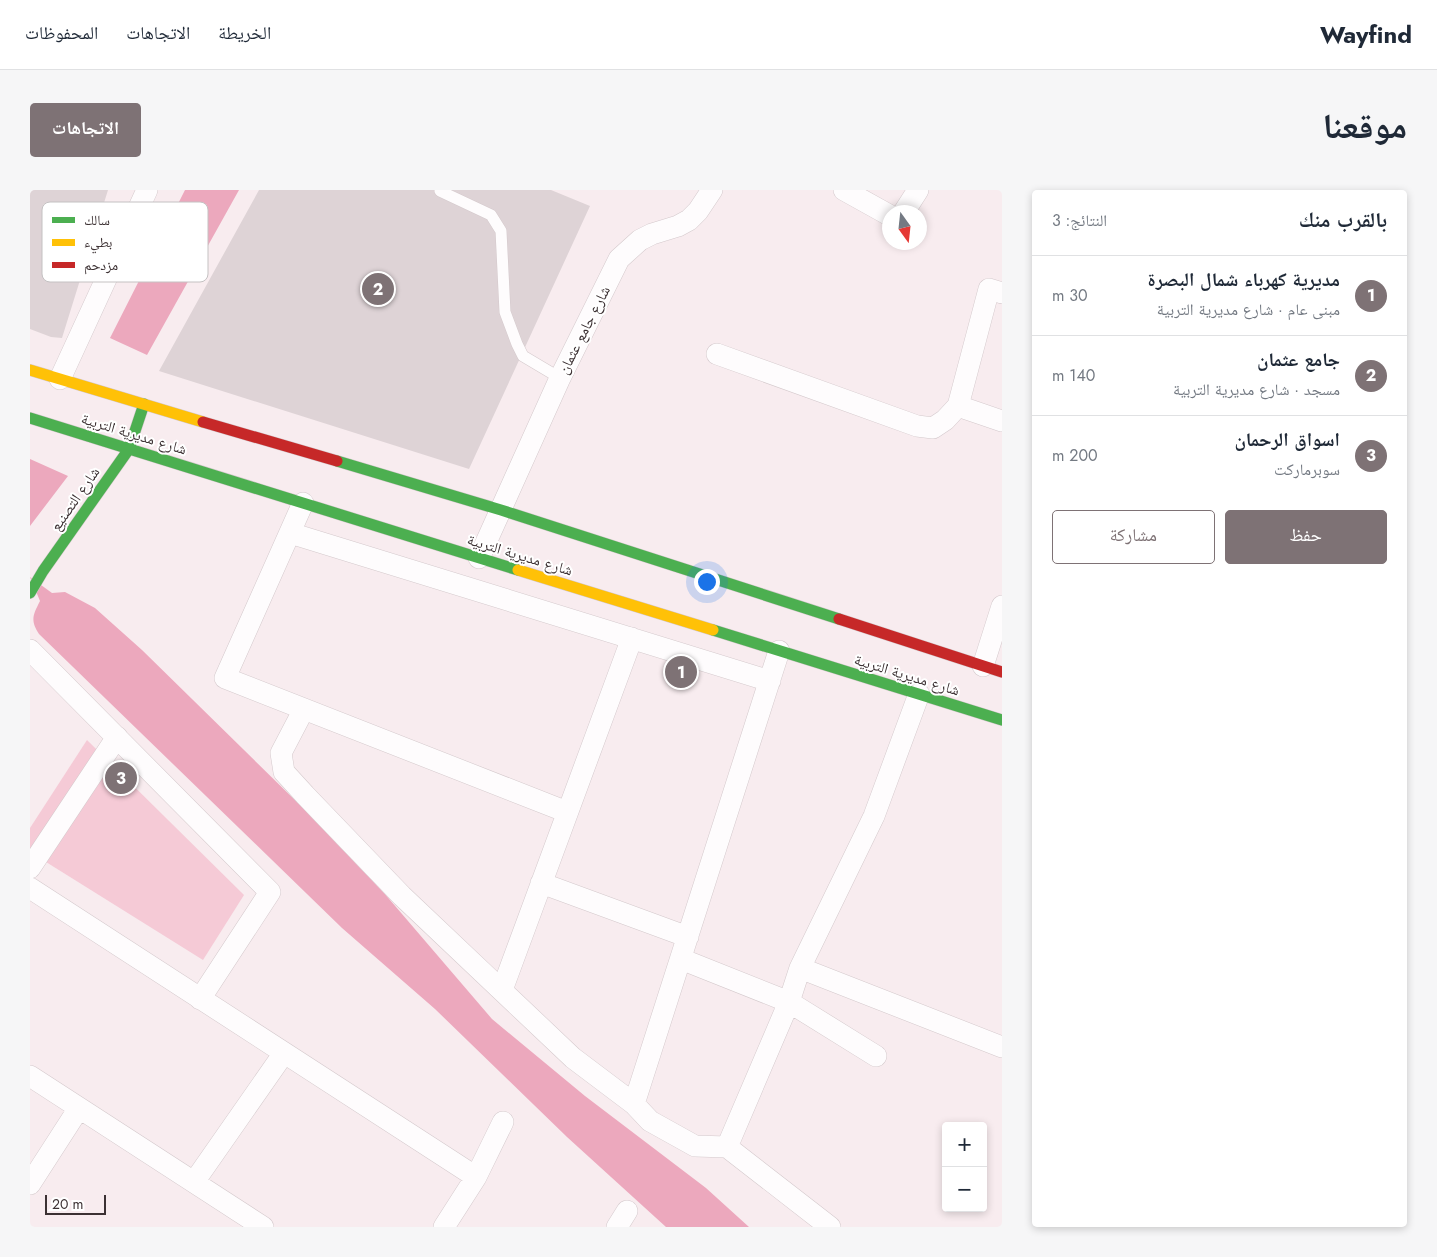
<!DOCTYPE html>
<html lang="ar">
<meta charset="utf-8">
<style>
body{margin:0;font-family:Jost,"Noto Naskh Arabic",sans-serif;background:#f6f6f7;color:#1f2937;direction:rtl}
.controls{position:absolute;right:15px;bottom:15px;display:grid;overflow:hidden;border-radius:5px;box-shadow:0 2px 8px #0003}
.controls button{width:45px;height:45px;display:grid;place-items:center;padding:0;border:0;border-bottom:1px solid #e0e1e3;background:#fff;color:#1f2937;font:25px sans-serif}
.compass{position:absolute;left:852px;top:15px;width:45px;height:45px;border-radius:50%;background:#fff;box-shadow:0 2px 8px #0003;rotate:165deg}
.scale{position:absolute;left:15px;bottom:12px;width:61px;box-sizing:border-box;padding-left:5px;border:2px solid #3c3133;border-top:0;font-size:14px;line-height:18px;white-space:nowrap;color:#3c3133;-webkit-text-stroke:4px #fff;paint-order:stroke}
.you{position:absolute;left:676px;top:391px;width:18px;height:18px;margin:-12px;border:4px solid #fff;border-radius:50%;background:#1a73e8;box-shadow:0 0 0 8px #1a73e833}
.badge{display:grid;place-items:center;width:32px;height:32px;border-radius:50%;background:#7e7275;color:#fff;font-size:16px;font-weight:700}
.pin{position:absolute;translate:-50% -50%;border:2px solid #fff;box-shadow:0 1px 5px #0006}
.list{margin:0;padding:0;list-style:none}
h2{display:flex;justify-content:space-between;align-items:center;height:65px;margin:0;padding:0 20px;font-size:21px}
h2 small{font-size:16px;font-weight:400;color:#747a83}
.list li{display:grid;grid-template-columns:32px 1fr auto;gap:15px;align-items:center;box-sizing:border-box;height:80px;padding:0 20px;border-top:1px solid #e0e1e3}
.list b{display:block;font-size:19px;white-space:nowrap}
.list p{margin:0;font-size:16px;white-space:nowrap;color:#747a83}
.list em{font-size:16px;font-style:normal;color:#747a83}
.actions{display:flex;gap:10px;padding:15px 20px}
.actions a{flex:1;padding:11px 0;border:1px solid #7e7275;border-radius:5px;text-align:center;font-size:18px;color:#7e7275}
.actions .main{background:#7e7275;color:#fff}
.map{position:relative;flex:none;width:972px;height:1037px;overflow:hidden;direction:ltr;border-radius:5px}
header{display:flex;align-items:center;gap:30px;box-sizing:border-box;height:70px;padding:0 25px;background:#fff;border-bottom:1px solid #e0e1e3}
header strong{font-size:24px}
nav{display:flex;gap:28px;margin-inline-start:auto;font-size:18px}
.intro{display:flex;align-items:center;justify-content:space-between;box-sizing:border-box;height:120px;padding:0 30px}
h1{margin:0;font-size:35px}
.button{padding:12px 22px;border-radius:5px;background:#7e7275;color:#fff;font-size:18px;font-weight:700}
main{display:flex;gap:30px;padding:0 30px}
aside{flex:1;background:#fff;border-radius:5px;box-shadow:0 2px 8px #0003}
.map>svg:first-child{display:block}
.green{fill:#f5cad6}
.water{fill:#eca8bd}
.building{fill:#ded3d6}
.lines{fill:none;stroke-linecap:round;stroke-linejoin:round}
.lane-casing{stroke:#d4c9cc;stroke-width:12}
.street-casing{stroke:#d4c9cc;stroke-width:22}
.fast-casing{stroke:#d4c9cc;stroke-width:12}
.slow-casing{stroke:#d4c9cc;stroke-width:12}
.jam-casing{stroke:#d4c9cc;stroke-width:12}
.lane{stroke:#fefcfd;stroke-width:11}
.street{stroke:#fefcfd;stroke-width:21}
.fast{stroke:#4caf50;stroke-width:11}
.slow{stroke:#ffc107;stroke-width:11}
.jam{stroke:#c62828;stroke-width:11}
.labels{text-anchor:middle;dominant-baseline:central;stroke-width:4;stroke-linejoin:round;paint-order:stroke}
.street-label{font-size:15px;fill:#3c3133;stroke:#fff}
.key{fill:#fff;stroke:#c4c1c2;stroke-width:1}
.key-label{font-size:14px;fill:#3c3133}
</style>
<header>
<strong>Wayfind</strong>
<nav><a>الخريطة</a><a>الاتجاهات</a><a>المحفوظات</a></nav>
</header>
<div class="intro"><h1>موقعنا</h1><a class="button">الاتجاهات</a></div>
<main>
<aside>
<h2>بالقرب منك<small>النتائج: 3</small></h2>
<ul class="list">
<li><span class="badge">1</span><div><b>مديرية كهرباء شمال البصرة</b><p>مبنى عام · شارع مديرية التربية</p></div><em>30 m</em></li>
<li><span class="badge">2</span><div><b>جامع عثمان</b><p>مسجد · شارع مديرية التربية</p></div><em>140 m</em></li>
<li><span class="badge">3</span><div><b>اسواق الرحمان</b><p>سوبرماركت</p></div><em>200 m</em></li>
</ul>
<div class="actions"><a class="main">حفظ</a><a>مشاركة</a></div>
</aside>
<div class="map">
<svg width="972" height="1037" viewBox="0 0 972 1037">
<rect width="100%" height="100%" fill="#f8ecef"/>
<path class="green" d="M57 550 214 705 173 770 0 662V638Z"/>
<path class="water" d="M155 0H209L117 165 80 148Z
M0 269 38 286 0 336Z
M0 387 22 403 35 402 65 418 112 460 272 617 354 703 462 829 555 906 676 998 719 1037H636L537 947 405 819 312 738 9 444C0 430 3 425 10 411Z"/>
<path class="building" d="M0 0H78L32 148 21 147 0 139Z
M229 0H521L560 16 439 279 129 181Z"/>
<g class="lines">
<g class="lane-casing">
<path id="lane" d="M410 1 461 25 471 41 475 122 487 154 493 166 530 188"/>
</g>
<g class="street-casing">
<path id="street" d="M814 0 859 25
M874 22 888 0
M687 164 887 236 903 238 915 230 928 216 972 231
M30 189 117 0
M928 216 959 99 972 103
M273 313 195 488 537 622
M260 343 740 491
M449 368 530 188 589 69 610 50 622 44 648 36 659 30 668 21 682 0
M0 460 240 702 170 809
M953 476 972 416
M274 519 251 563 254 582 275 605 372 706 543 868 604 914 620 931 665 956 697 957 800 1037
M0 678 87 547
M511 693 658 747
M0 698 446 987
M651 769 759 812 846 866
M770 778 972 857
M472 800 602 448
M0 886 233 1037
M604 914 749 461
M697 957 759 812 770 778 844 626 889 504
M164 992 254 863
M0 994 49 918
M414 1037 446 987 473 932
M587 1037 597 1021"/>
</g>
<g class="fast-casing">
<path id="fast" d="M0 228 488 380
M307 271 471 320 809 429
M0 403 13 381 99 259 114 214
M683 440 972 530"/>
</g>
<g class="slow-casing">
<path id="slow" d="M0 180 173 232
M488 380 683 440"/>
</g>
<g class="jam-casing">
<path id="jam" d="M173 232 307 271
M809 429 972 482"/>
</g>
<use href="#lane" class="lane"/>
<use href="#street" class="street"/>
<use href="#fast" class="fast"/>
<use href="#slow" class="slow"/>
<use href="#jam" class="jam"/>
</g>
<g class="labels">
<g class="street-label">
<text transform="translate(554 140) rotate(-63)">شارع جامع عثمان</text>
<text transform="translate(104 244) rotate(17)">شارع مديرية التربية</text>
<text transform="translate(45 309) rotate(-55)">شارع التصنيع</text>
<text transform="translate(490 365) rotate(17)">شارع مديرية التربية</text>
<text transform="translate(877 485) rotate(17)">شارع مديرية التربية</text>
</g>
</g>
<rect x="12" y="12" width="166" height="80" rx="8" class="key"/>
<rect x="22" y="27" width="23" height="6" fill="#4caf50"/>
<rect x="22" y="49" width="23" height="7" fill="#ffc107"/>
<rect x="22" y="72" width="23" height="6" fill="#c62828"/>
<g class="key-label">
<text x="54" y="35">سالك</text>
<text x="54" y="57">بطيء</text>
<text x="54" y="80">مزدحم</text>
</g>
</svg>
<div class="controls">
<button>+</button>
<button>−</button>
</div>
<svg class="compass" viewBox="-18 -18 36 36"><path d="M0-13l5 13h-10z" fill="#e53935"/><path d="M0 13l5-13h-10z" fill="#747a83"/></svg>
<div class="scale">20 m</div>
<div class="you"></div>
<div class="pin badge" style="left:651px;top:482px">1</div>
<div class="pin badge" style="left:348px;top:99px">2</div>
<div class="pin badge" style="left:91px;top:588px">3</div>
</div>
</main>
